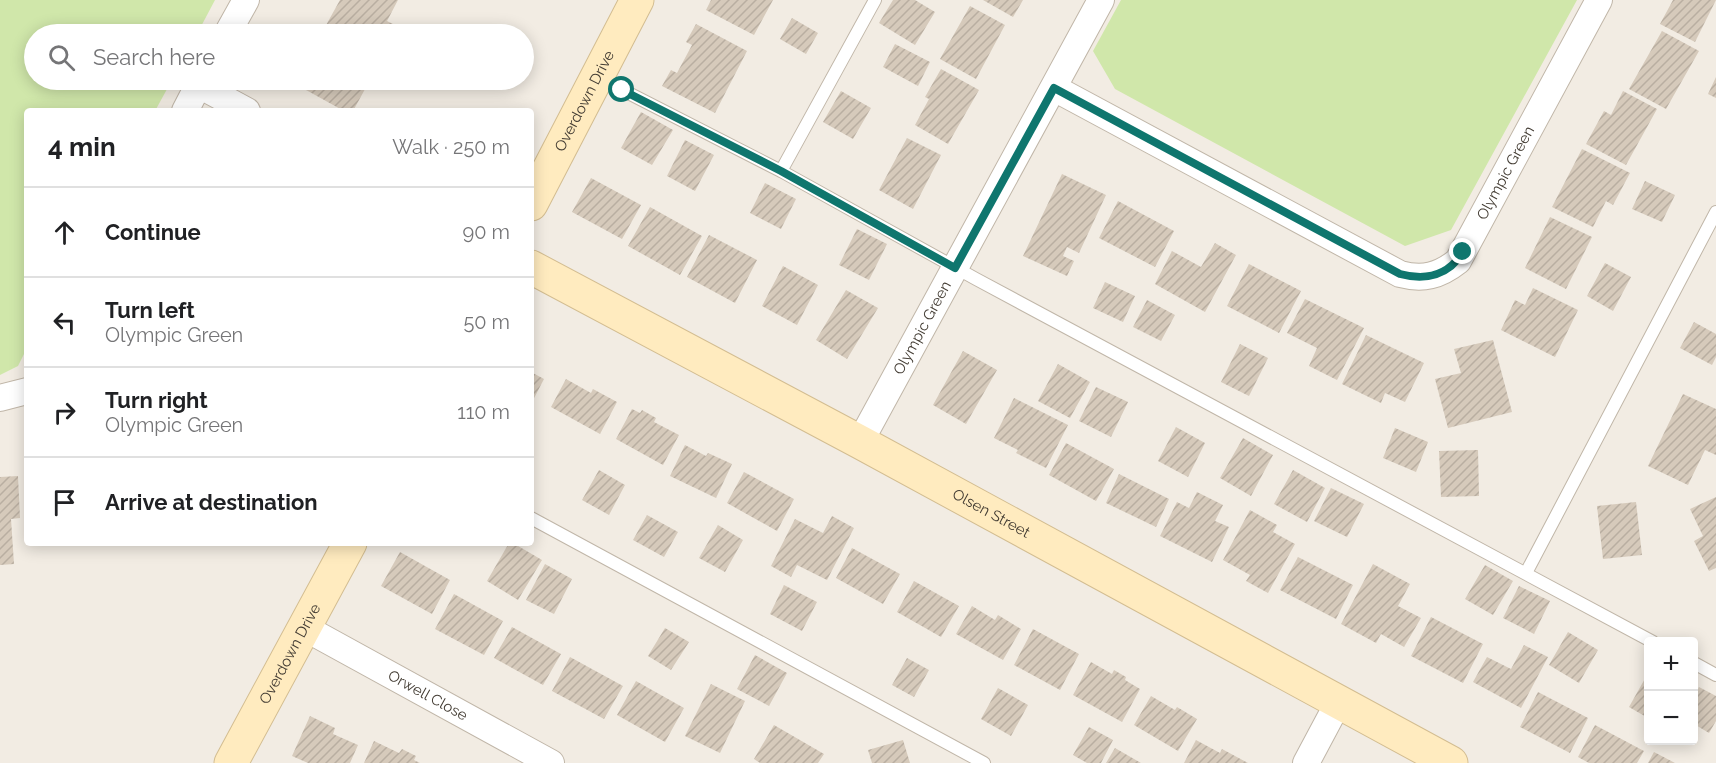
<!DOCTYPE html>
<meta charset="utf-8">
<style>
body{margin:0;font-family:Raleway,sans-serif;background:#f2f2f2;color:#202124}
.controls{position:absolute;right:18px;bottom:18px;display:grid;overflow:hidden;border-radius:6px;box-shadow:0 3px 15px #0003}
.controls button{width:54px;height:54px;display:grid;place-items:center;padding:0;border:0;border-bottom:2px solid #e0e0e0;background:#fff;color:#202124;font:30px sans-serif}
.stop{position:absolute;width:18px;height:18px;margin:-14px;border:4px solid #0f766e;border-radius:50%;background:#fff}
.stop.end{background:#0f766e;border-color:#fff;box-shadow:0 2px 6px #0008}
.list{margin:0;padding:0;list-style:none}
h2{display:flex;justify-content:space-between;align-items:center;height:78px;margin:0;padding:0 24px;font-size:26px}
h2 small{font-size:20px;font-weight:400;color:#757577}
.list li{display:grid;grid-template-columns:39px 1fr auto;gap:18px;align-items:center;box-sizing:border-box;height:90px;padding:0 24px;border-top:2px solid #e0e0e0}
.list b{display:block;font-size:22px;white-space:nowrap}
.list p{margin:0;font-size:20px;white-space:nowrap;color:#757577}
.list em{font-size:20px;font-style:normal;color:#757577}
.icon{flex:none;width:33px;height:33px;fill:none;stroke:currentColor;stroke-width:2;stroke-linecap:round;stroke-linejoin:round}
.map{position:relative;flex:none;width:1716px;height:763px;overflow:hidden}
.search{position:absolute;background:#fff;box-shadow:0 3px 15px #0003;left:24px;top:24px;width:510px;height:66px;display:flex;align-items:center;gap:15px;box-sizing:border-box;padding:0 21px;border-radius:33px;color:#757577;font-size:22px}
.panel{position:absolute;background:#fff;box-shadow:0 3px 15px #0003;left:24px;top:108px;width:510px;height:438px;border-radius:6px}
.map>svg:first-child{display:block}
.green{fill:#d0e7aa}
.building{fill:url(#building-hatch)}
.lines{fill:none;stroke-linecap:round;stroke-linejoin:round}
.lane-casing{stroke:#c0b6a8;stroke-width:14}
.street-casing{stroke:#c0b6a8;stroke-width:28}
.secondary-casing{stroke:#d3bd91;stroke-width:35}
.lane{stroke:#fff;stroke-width:12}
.street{stroke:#fff;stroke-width:26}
.secondary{stroke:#ffebbf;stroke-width:33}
.route{stroke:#0f766e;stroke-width:8}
.labels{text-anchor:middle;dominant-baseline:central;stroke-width:6;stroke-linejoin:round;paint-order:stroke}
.street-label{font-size:15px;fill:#433c33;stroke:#fff}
</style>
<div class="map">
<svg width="1716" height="763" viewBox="0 0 1716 763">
<defs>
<pattern id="building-hatch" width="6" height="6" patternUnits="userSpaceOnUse" patternTransform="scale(1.5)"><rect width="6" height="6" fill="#d6cabb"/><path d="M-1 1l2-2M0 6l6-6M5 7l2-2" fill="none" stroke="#b9aea1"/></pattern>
</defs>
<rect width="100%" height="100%" fill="#f2ece3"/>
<path class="green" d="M0 0H215L197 34H34V80H172L155 111H27V348L18 366 0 375Z
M1121 0H1577L1451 230 1405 246 1115 89 1093 51Z"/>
<path class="building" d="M340 0H398L387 21 393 24 387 34H340L325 27Z
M711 0H773L754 35 706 10Z
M893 0H915L935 12 915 45 879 23Z
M983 0H1023L1013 17Z
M1673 0H1716L1695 42 1660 24Z
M970 6 1005 25 976 79 940 59Z
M792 18 818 33 806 54 780 39Z
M696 24 747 51 715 113 662 86 671 70 677 73 692 45 686 42Z
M1662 31 1699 51 1666 109 1629 89Z
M895 44 930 62 918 86 883 67Z
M941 69 979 90 948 144 915 125 929 99 925 97Z
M1716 77V98L1708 94Z
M288 80H370L353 111H344Z
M841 91 871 108 853 139 823 122Z
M1623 91 1657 109 1626 165 1586 144 1604 111 1611 115Z
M641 112 673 130 652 165 621 148Z
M907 138 941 155 913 209 879 190Z
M685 140 714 155 695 191 667 176Z
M1582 149 1630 173 1613 205 1606 201 1593 227 1552 207Z
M1062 174 1106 195 1079 253 1067 247 1063 256 1074 261 1067 276 1023 256Z
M591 178 641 205 622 239 572 212Z
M1645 181 1675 195 1662 222 1632 209Z
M765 183 796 199 781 229 750 213Z
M1118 201 1174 231 1155 267 1099 238Z
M650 207 702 236 680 275 628 246Z
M1550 217 1592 237 1566 289 1525 268Z
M857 229 887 244 869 280 839 265Z
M709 235 757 260 735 303 687 277Z
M1215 243 1236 255 1205 312 1155 284 1172 251 1201 267Z
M1605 263 1631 277 1613 311 1587 296Z
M1249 264 1301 291 1279 333 1227 306Z
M783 266 818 285 797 325 762 306Z
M1105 282 1135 296 1123 322 1093 308Z
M1533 288 1578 310 1555 357 1501 330 1515 300 1525 305Z
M846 290 878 308 847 359 816 340Z
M1305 299 1364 328 1337 380 1309 366 1317 348 1287 333Z
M1147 300 1175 315 1161 341 1133 327Z
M1694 322 1716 334V357L1712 365 1680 348Z
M1366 335 1424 363 1405 402 1385 393 1381 403 1342 384Z
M1493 340 1512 412 1448 428 1435 379 1461 373 1454 349Z
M1240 344 1268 358 1249 396 1221 382Z
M963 351 997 370 966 424 933 405Z
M1058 364 1090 382 1070 418 1038 401Z
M531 372 544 379 531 404Z
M566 379 591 393 593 389 617 402 600 434 551 407Z
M1096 387 1128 402 1111 437 1079 421Z
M1683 394 1716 409V455L1705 450 1688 485 1648 466Z
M1014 398 1068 425 1046 468 1016 453 1018 450 994 438Z
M632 409 640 413 642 410 656 418 654 422 679 435 663 465 616 439Z
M1176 427 1205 443 1188 477 1158 461Z
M1395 428 1428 442 1416 472 1383 458Z
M1243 438 1273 455 1251 496 1220 478Z
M1066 443 1114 469 1096 501 1049 475Z
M685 445 706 456 708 453 732 464 716 498 670 476Z
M1478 450 1479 496 1441 497 1439 451Z
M599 470 625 485 609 515 582 500Z
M1293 470 1325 488 1307 522 1274 504Z
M744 472 794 499 777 531 727 503Z
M1119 474 1169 499 1156 527 1106 503Z
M18 476 20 518 11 519 14 564 0 565V477Z
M1331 488 1364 504 1347 537 1314 521Z
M1197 492 1223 505 1215 521 1229 527 1212 562 1160 536 1177 502 1189 508Z
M1716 497V568L1709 571 1694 541 1703 536 1690 509Z
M1636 502 1642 555 1603 559 1597 506Z
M1250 510 1277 525 1273 532 1295 544 1268 593 1246 581 1250 575 1223 560Z
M647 515 678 532 664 557 633 540Z
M832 516 854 528 827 580 797 565 791 577 771 566 795 519 823 533Z
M718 525 743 540 725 572 699 558Z
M509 543H513L542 560 518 600 487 581Z
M852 548 900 574 883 604 836 578Z
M400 552 450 580 432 614 381 586Z
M1298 557 1353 585 1336 619 1280 590Z
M545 564 572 579 554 614 526 600Z
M1373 564 1410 584 1398 606 1421 618 1404 647 1381 634 1376 643 1341 624Z
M1485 565 1513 581 1493 615 1465 599Z
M914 581 959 606 941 637 897 612Z
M784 585 817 602 802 631 770 614Z
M1519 586 1550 601 1534 634 1503 618Z
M454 594 503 621 484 655 435 629Z
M972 606 995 620 998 615 1021 629 1003 660 956 634Z
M1431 617 1483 644 1463 683 1411 656Z
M512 627 561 654 543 685 494 658Z
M665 628 689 642 671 670 648 656Z
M1033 629 1079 654 1060 690 1014 665Z
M1568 632 1598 650 1579 683 1549 665Z
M1524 645 1548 657 1521 708 1473 682 1487 657 1511 669Z
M755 655 787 673 769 706 737 689Z
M570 657 623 686 604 719 552 691Z
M907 658 929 670 914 697 892 685Z
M1091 662 1112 674 1114 670 1126 677 1125 680 1140 689 1122 722 1073 695Z
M1647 675 1648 676V718L1629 707Z
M636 681 684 708 665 742 617 715Z
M711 684 745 701 720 753 685 736Z
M1699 687 1716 696V721L1709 733 1694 724V697Z
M998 688 1028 705 1011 736 981 719Z
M1538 692 1588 718 1570 753 1520 727Z
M1151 696 1175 710 1177 707 1197 719 1178 751 1134 725Z
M310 716 335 728 333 734 358 745 350 763H308L292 756Z
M774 725 824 754 818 763H760L754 759Z
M1595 725 1644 751 1637 763H1589L1578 757Z
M1089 727 1113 740 1101 763H1087L1073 755Z
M903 740 910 763H872L868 750Z
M1196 740 1220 753 1222 749 1248 763H1184Z
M374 741 399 753 402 749 416 756 414 760 420 763H364Z
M1115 748 1141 763H1106Z
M1654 752 1675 763H1648Z"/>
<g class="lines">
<g class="lane-casing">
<path id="lane" d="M599 78 781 171 976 279 1653 642
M781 171 875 0
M531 518 984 763
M1526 573 1716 212
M1694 663 1716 675"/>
</g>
<g class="street-casing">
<g id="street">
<path d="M227 34 246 0"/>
<path d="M199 85 247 111"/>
<path id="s1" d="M1054 88 1400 274C1423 280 1439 276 1458 261L1599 0"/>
<path d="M185 111 201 80"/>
<path d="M0 398 27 391"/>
<path id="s2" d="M860 442 1101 0"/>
<path id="s3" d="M305 628 551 763"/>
<path d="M1306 763 1338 703"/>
</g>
</g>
<g class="secondary-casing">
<g id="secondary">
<path id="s4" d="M531 204 637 0"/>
<path id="s5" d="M531 267 860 442 1451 763"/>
<path id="s6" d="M231 763 350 543"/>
</g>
</g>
<use href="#lane" class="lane"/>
<use href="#street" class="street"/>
<use href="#secondary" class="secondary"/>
</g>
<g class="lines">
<path class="route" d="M622 90 781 171 955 268 1054 88 1400 274C1426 281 1449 275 1463 252"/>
</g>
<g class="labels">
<g class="street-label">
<text stroke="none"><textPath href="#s4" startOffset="116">Overdown Drive</textPath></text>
<text stroke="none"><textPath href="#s1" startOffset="555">Olympic Green</textPath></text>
<text stroke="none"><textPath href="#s2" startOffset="130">Olympic Green</textPath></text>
<text stroke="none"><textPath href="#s5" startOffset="522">Olsen Street</textPath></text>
<text stroke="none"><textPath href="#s6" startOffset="124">Overdown Drive</textPath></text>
<text stroke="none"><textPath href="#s3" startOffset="140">Orwell Close</textPath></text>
</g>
</g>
</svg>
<div class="controls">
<button>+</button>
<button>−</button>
</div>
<div class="stop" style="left:622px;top:90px"></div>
<div class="stop end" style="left:1463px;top:252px"></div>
<div class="search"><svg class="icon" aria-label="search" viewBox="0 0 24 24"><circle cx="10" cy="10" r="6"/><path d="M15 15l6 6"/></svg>Search here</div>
<section class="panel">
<h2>4 min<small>Walk · 250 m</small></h2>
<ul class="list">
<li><svg class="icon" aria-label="ahead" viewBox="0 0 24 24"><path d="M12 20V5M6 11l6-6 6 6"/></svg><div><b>Continue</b></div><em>90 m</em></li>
<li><svg class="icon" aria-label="left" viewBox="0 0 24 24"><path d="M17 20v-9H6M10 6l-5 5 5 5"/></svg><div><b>Turn left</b><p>Olympic Green</p></div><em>50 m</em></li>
<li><svg class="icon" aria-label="right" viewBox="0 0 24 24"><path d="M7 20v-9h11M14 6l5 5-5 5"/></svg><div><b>Turn right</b><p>Olympic Green</p></div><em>110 m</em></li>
<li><svg class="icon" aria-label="arrive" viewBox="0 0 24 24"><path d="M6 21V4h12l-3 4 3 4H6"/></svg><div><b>Arrive at destination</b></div></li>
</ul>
</section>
</div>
